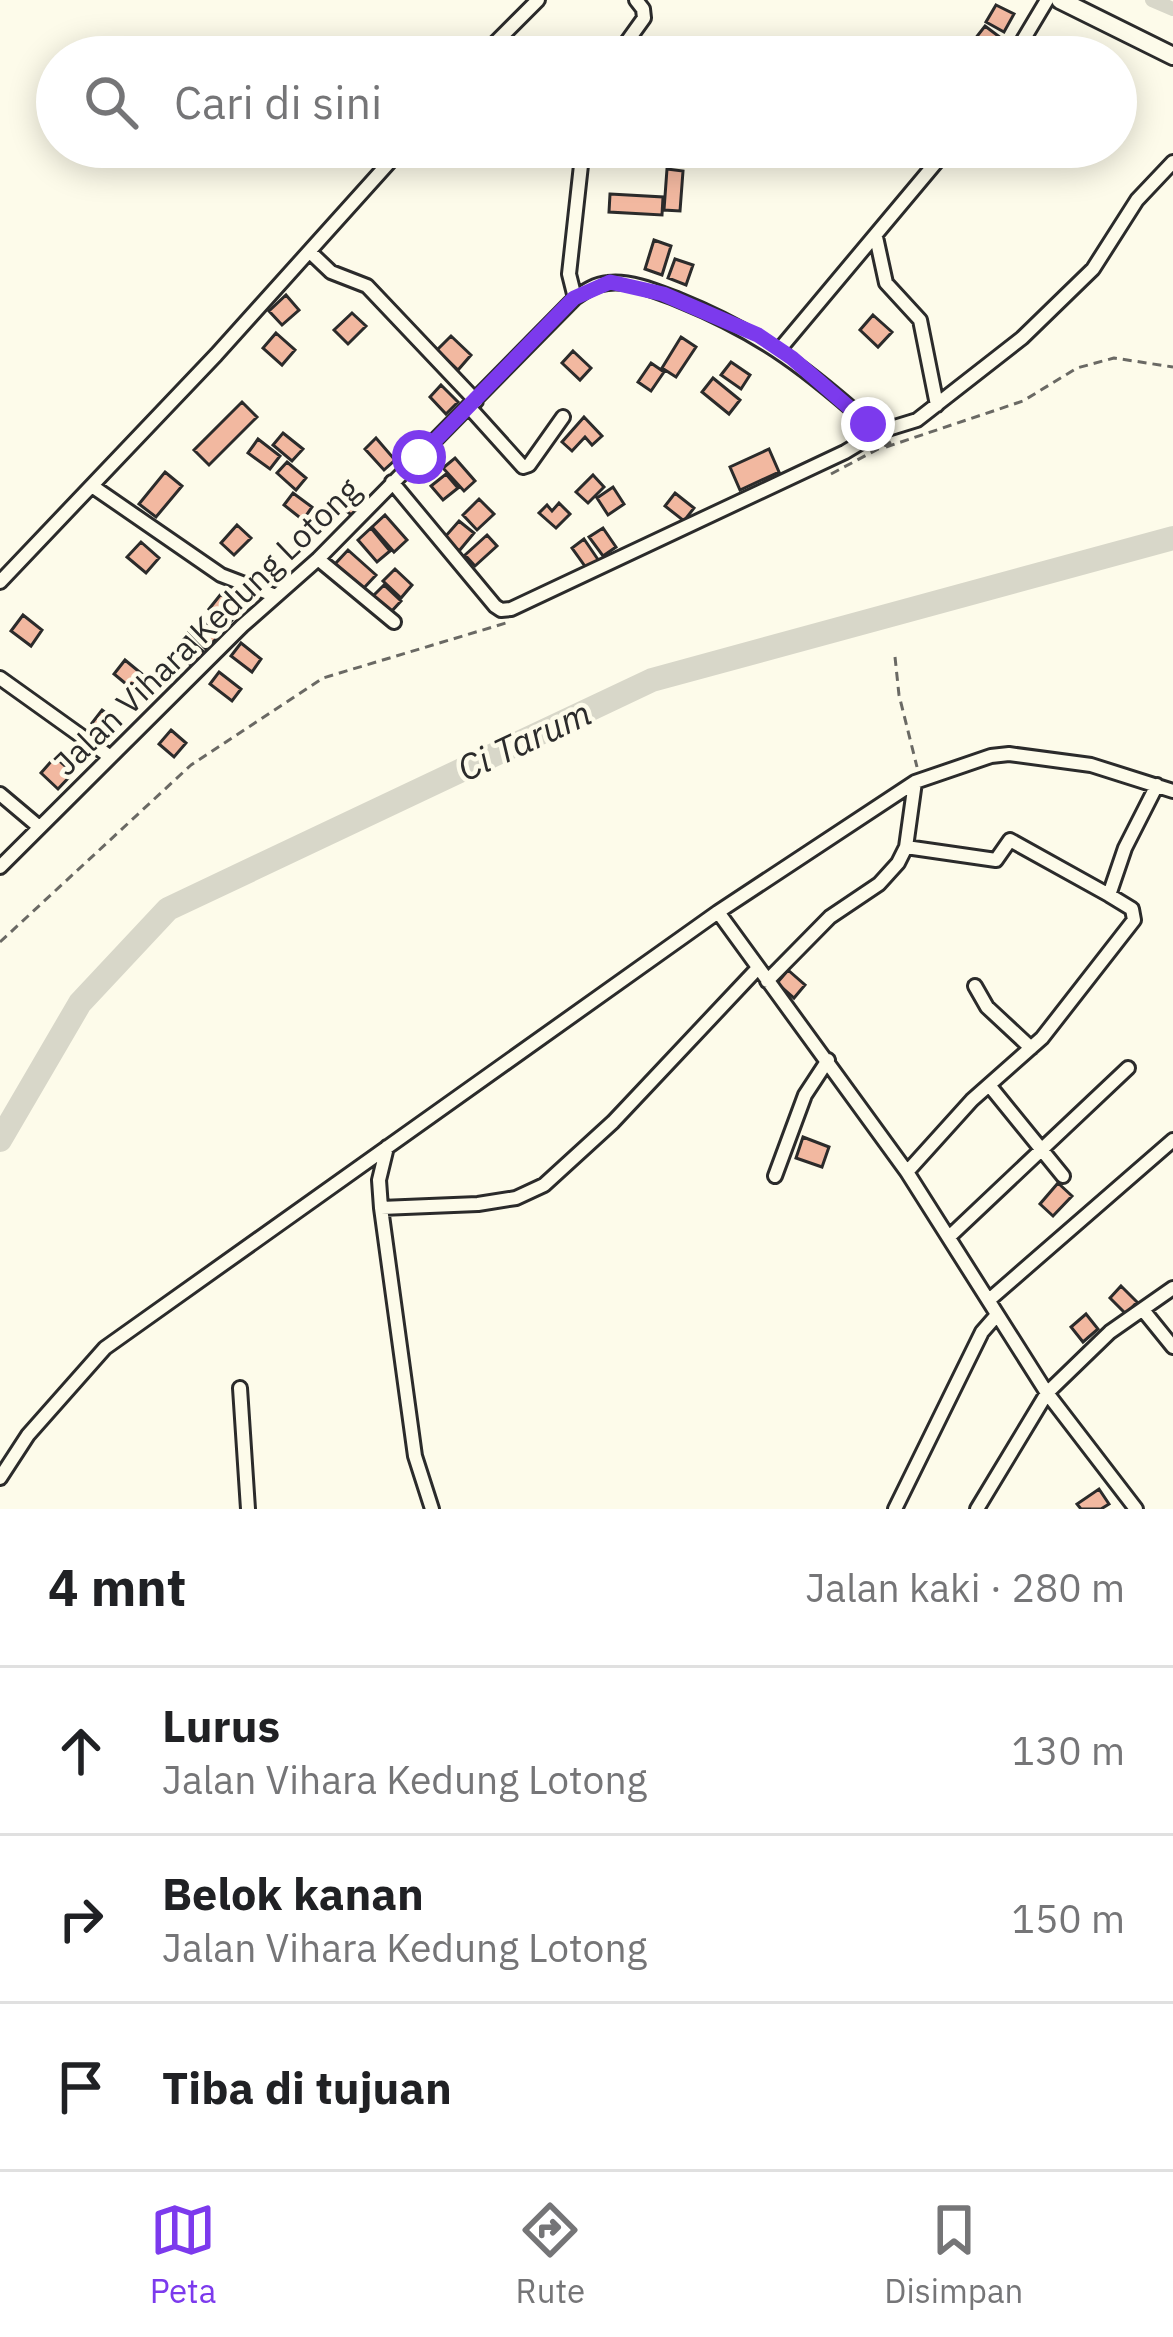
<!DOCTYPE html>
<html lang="id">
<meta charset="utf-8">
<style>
body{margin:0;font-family:"IBM Plex Sans",sans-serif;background:#f6f6f6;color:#202124}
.stop{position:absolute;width:36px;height:36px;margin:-27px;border:9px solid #7c3aed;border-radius:50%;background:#fff}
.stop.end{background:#7c3aed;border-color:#fff;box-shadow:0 3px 12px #0008}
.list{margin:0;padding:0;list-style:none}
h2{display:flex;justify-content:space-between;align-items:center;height:156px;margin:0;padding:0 48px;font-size:51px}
h2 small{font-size:39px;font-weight:400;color:#757577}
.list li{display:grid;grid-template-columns:78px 1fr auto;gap:36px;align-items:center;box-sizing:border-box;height:168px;padding:0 48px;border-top:3px solid #e0e0e0}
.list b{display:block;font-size:45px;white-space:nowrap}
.list p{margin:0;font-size:39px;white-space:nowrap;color:#757577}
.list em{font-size:39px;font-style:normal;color:#757577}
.icon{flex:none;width:66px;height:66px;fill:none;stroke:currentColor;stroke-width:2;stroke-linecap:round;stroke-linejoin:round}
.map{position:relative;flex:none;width:1173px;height:1509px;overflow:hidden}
.search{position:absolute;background:#fff;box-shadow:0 6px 30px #0003;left:36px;right:36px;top:36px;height:132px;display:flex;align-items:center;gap:30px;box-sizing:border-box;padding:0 42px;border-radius:66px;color:#757577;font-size:45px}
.sheet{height:660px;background:#fff}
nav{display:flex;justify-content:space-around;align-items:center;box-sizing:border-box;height:168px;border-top:3px solid #e0e0e0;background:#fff;font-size:33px;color:#757577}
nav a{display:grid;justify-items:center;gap:6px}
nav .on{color:#7c3aed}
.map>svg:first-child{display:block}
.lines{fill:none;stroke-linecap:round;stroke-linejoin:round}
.canal{stroke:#d8d7c9;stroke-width:14}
.river{stroke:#d8d7c9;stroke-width:24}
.building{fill:#f2b8a0;stroke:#2b2b2b;stroke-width:3}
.street-casing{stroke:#2b2b2b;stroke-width:18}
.secondary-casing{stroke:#2b2b2b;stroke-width:22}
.path{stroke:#6a6964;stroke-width:3;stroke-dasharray:9 6;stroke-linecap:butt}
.street{stroke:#fdfbea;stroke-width:12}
.secondary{stroke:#fdfbea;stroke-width:16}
.route{stroke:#7c3aed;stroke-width:15}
.labels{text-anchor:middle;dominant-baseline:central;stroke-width:9;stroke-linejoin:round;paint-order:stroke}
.street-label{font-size:33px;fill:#2b2b2b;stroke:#fdfbea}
.water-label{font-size:36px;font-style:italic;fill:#2b2b2b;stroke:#fdfbea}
</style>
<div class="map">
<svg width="1173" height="1509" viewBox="0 0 1173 1509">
<rect width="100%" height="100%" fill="#fdfbea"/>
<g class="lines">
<path class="canal" d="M1152 0 1173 9"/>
<path class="river" d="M0 1140 80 1003 168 909 652 680 1173 538"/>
</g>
<path class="building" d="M996 5 1014 14 1004 32 986 22Z
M985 26 1001 38 987 56 971 44Z
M667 169 683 171 680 211 664 210Z
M610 194 663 197 662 215 609 212Z
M654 240 671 246 662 275 645 269Z
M675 259 693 265 686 285 668 278Z
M286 295 299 310 282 325 269 311Z
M352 313 366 326 348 344 334 330Z
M873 315 892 332 878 347 860 330Z
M276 333 295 350 282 365 263 348Z
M451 336 471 355 458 370 437 350Z
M681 337 696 347 676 377 662 368Z
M573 351 591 368 580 380 562 363Z
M731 362 750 375 741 389 721 375Z
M651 363 664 372 651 391 638 382Z
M713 378 740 400 729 414 702 392Z
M441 385 458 402 446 414 430 397Z
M242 402 257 417 209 465 194 450Z
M584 417 602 436 592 445 585 437 572 451 562 442Z
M283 433 303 449 292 461 273 445Z
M376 438 395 460 384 470 365 449Z
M258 439 280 456 270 469 248 453Z
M769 449 779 472 740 490 730 467Z
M455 458 475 481 464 491 443 468Z
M287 462 306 478 296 490 277 473Z
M165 472 182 486 156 517 139 504Z
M446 474 458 488 443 500 431 486Z
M593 475 604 487 588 503 576 492Z
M613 487 624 504 608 515 597 498Z
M342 489 364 507 355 518 333 500Z
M293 493 312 507 303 520 284 505Z
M675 493 694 508 684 521 665 506Z
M479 499 494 514 477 530 463 515Z
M559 503 570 514 556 528 539 513 547 505 552 511Z
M385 515 407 540 394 552 372 527Z
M459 521 474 533 459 551 444 538Z
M237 525 251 538 234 555 221 543Z
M371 528 390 551 377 562 358 540Z
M603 528 616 547 603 556 589 537Z
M487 535 497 546 475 566 465 555Z
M584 539 599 561 587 569 572 548Z
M141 542 159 558 146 573 127 557Z
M348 550 376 575 363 589 335 564Z
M395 569 412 585 401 598 383 581Z
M384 585 401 601 390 613 373 596Z
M221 594 240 610 229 624 209 609Z
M23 615 42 630 31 646 11 631Z
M201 619 218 637 206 649 189 631Z
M186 637 205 653 193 667 174 650Z
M241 643 261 659 252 672 231 656Z
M125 660 142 674 131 688 114 674Z
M219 672 241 689 232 701 210 684Z
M102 710 119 723 109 737 92 723Z
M171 730 186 743 174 757 159 744Z
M55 757 73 773 58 789 41 773Z
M788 970 805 985 794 998 777 983Z
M803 1137 829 1147 822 1167 796 1158Z
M1058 1183 1072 1196 1053 1216 1040 1204Z
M1121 1286 1137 1302 1126 1314 1110 1298Z
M1086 1314 1098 1329 1083 1342 1071 1327Z
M1099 1489 1109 1504 1101 1509H1081L1077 1504Z"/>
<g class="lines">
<g class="street-casing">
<path id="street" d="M481 57 538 0
M616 57 644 18 643 9 636 0
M1013 57 1047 0
M876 237 886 283 920 320 937 405
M311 253 331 272 367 286 476 401
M575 298 569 274 583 147
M779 350 949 147
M469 407 523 467 529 465 563 417
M392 482 495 606 501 610 511 609 845 452 878 432
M92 486 221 575 276 596
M318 559 394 622
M0 582 216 355 403 147
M0 678 109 756
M0 794 38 826
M906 847 996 860 1010 840 1109 895
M0 867 242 626 318 559 575 298C585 291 595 284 608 283 631 280 658 292 679 300 763 334 811 372 878 432L917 420 1022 338 1093 269 1137 200 1173 162
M718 912 907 1172 1047 1393 1136 1509
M767 981 830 917 879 884 898 863 906 847 915 782
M975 986 987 1007 1031 1048
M989 1085 1063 1176
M907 1172 972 1100 1042 1038 1134 920 1132 909 1109 895 1125 848 1157 785
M775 1176 805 1095 828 1060
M381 1208 379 1180 387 1147
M949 1237 1128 1068
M989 1300 1173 1140
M1143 1310 1173 1347
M240 1388 248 1509
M0 1478 28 1435 105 1348 718 912 915 782 991 756 1009 754 1091 765 1173 791
M432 1509 415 1456 381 1208 478 1204 516 1198 544 1185 613 1122 758 968
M895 1509 982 1332 996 1316
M977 1509 1047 1393 1110 1332 1173 1288"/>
</g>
<g class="secondary-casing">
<path id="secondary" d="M1060 0 1173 56"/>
</g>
<path class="path" d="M886 447 1023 401 1077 368 1114 358 1173 367
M831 474 891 442
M895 657 899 695 917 767
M0 942 191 765 323 678 506 623"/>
<use href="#street" class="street"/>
<use href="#secondary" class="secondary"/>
</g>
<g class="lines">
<path class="route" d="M419 457 574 298 610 282 663 294 758 335 792 358 868 424"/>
</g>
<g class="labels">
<g class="street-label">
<text transform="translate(206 626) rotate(-44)">Jalan Vihara Kedung Lotong</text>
</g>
<g class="water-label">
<text transform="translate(524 740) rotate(-25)">Ci Tarum</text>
</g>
</g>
</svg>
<div class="stop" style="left:419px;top:457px"></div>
<div class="stop end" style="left:868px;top:424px"></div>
<div class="search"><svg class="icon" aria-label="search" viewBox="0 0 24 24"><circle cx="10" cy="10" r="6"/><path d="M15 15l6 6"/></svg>Cari di sini</div>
</div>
<section class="sheet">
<h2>4 mnt<small>Jalan kaki · 280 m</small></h2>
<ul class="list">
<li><svg class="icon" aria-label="ahead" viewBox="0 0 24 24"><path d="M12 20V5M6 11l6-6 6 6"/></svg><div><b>Lurus</b><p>Jalan Vihara Kedung Lotong</p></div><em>130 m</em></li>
<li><svg class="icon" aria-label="right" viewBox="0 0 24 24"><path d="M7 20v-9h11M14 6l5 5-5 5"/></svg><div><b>Belok kanan</b><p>Jalan Vihara Kedung Lotong</p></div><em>150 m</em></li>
<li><svg class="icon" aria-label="arrive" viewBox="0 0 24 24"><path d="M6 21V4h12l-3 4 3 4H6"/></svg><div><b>Tiba di tujuan</b></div></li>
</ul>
</section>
<nav>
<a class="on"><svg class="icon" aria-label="map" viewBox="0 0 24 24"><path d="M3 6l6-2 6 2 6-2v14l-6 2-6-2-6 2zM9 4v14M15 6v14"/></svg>Peta</a>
<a><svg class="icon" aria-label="directions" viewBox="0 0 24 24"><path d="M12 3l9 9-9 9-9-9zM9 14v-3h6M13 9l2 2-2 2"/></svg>Rute</a>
<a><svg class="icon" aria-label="saved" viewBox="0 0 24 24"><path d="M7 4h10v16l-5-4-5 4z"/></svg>Disimpan</a>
</nav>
